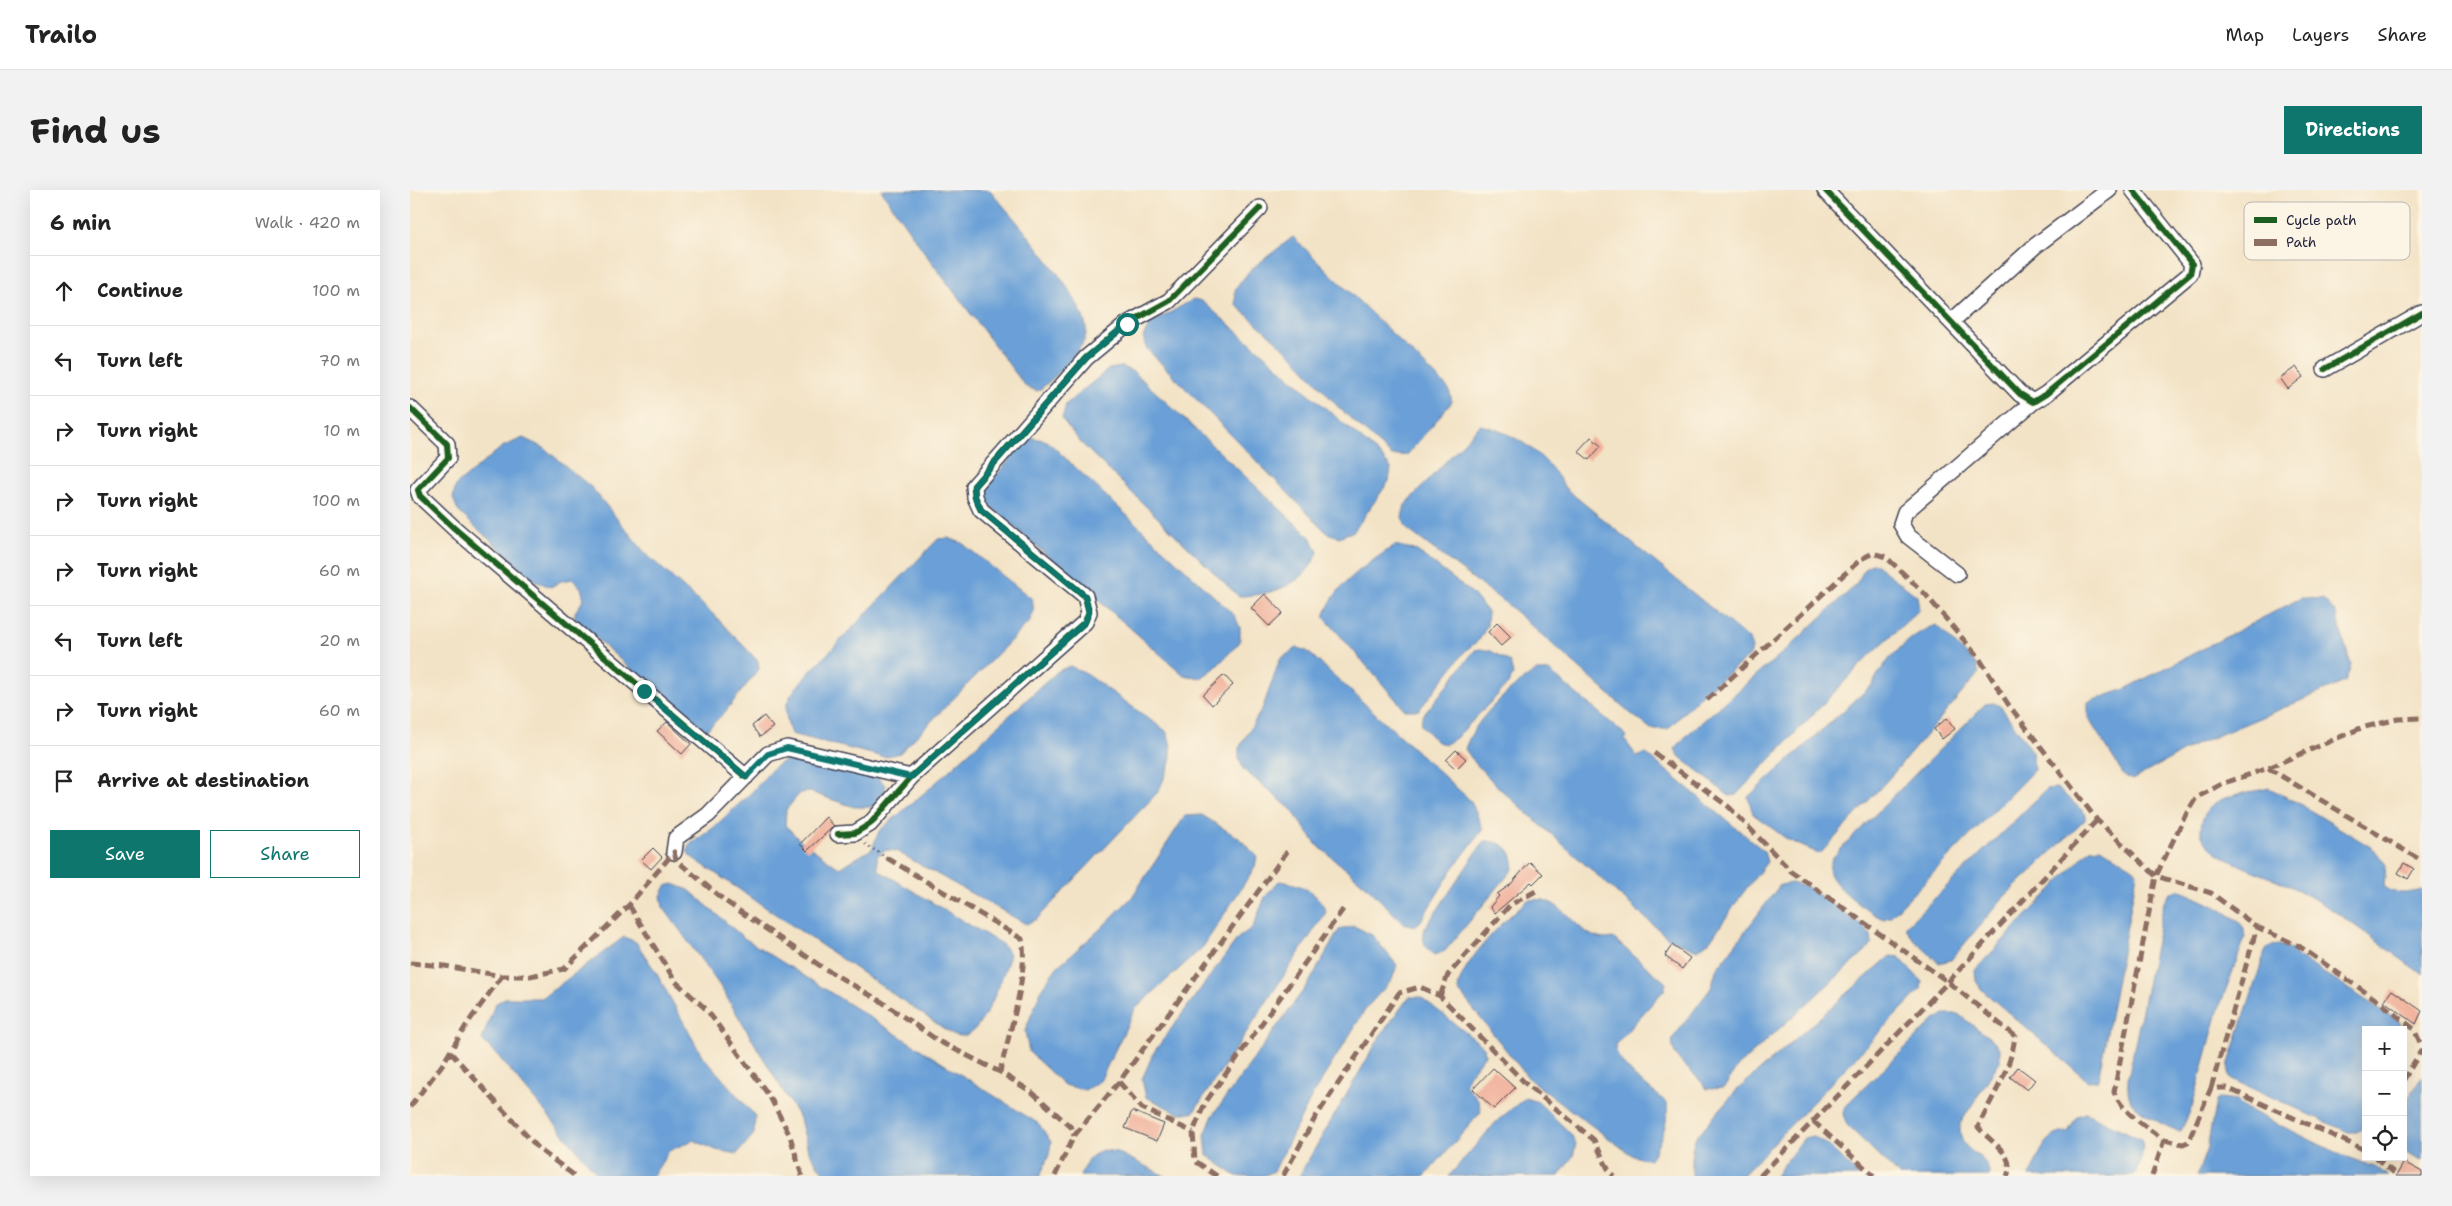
<!DOCTYPE html>
<meta charset="utf-8">
<style>
body{margin:0;font-family:"Shantell Sans",sans-serif;background:#f2f2f2;color:#222}
.controls{position:absolute;right:15px;bottom:15px;display:grid;overflow:hidden;border-radius:0px;box-shadow:0 5px 20px #0002}
.controls button{width:45px;height:45px;display:grid;place-items:center;padding:0;border:0;border-bottom:1px solid #e0e0e0;background:#fff;color:#222;font:25px sans-serif}
.stop{position:absolute;width:15px;height:15px;margin:-11px;border:4px solid #0f766e;border-radius:50%;background:#fff}
.stop.end{background:#0f766e;border-color:#fff;box-shadow:0 1px 5px #0008}
.list{margin:0;padding:0;list-style:none}
h2{display:flex;justify-content:space-between;align-items:center;height:65px;margin:0;padding:0 20px;font-size:21px}
h2 small{font-size:16px;font-weight:400;color:#767676}
.list li{display:grid;grid-template-columns:32px 1fr auto;gap:15px;align-items:center;box-sizing:border-box;height:70px;padding:0 20px;border-top:1px solid #e0e0e0}
.list b{display:block;font-size:19px;white-space:nowrap}
.list em{font-size:16px;font-style:normal;color:#767676}
.actions{display:flex;gap:10px;padding:15px 20px}
.actions a{flex:1;padding:11px 0;border:1px solid #0f766e;border-radius:0px;text-align:center;font-size:18px;color:#0f766e}
.actions .main{background:#0f766e;color:#fff}
.icon{flex:none;width:28px;height:28px;fill:none;stroke:currentColor;stroke-width:2;stroke-linecap:round;stroke-linejoin:round}
.map{position:relative;flex:none;width:2012px;height:986px;overflow:hidden;border-radius:0px}
header{display:flex;align-items:center;gap:30px;box-sizing:border-box;height:70px;padding:0 25px;background:#fff;border-bottom:1px solid #e0e0e0}
header strong{font-size:24px}
nav{display:flex;gap:28px;margin-inline-start:auto;font-size:18px}
.intro{display:flex;align-items:center;justify-content:space-between;box-sizing:border-box;height:120px;padding:0 30px}
h1{margin:0;font-size:35px}
.button{padding:12px 22px;border-radius:0px;background:#0f766e;color:#fff;font-size:18px;font-weight:700}
main{display:flex;gap:30px;padding:0 30px}
aside{flex:1;background:#fff;border-radius:0px;box-shadow:0 5px 20px #0002}
.map>svg:first-child{display:block}
.water{fill:#6aa0d7;stroke:#466189}
.building{fill:#f1b39d}
.lines{fill:none;stroke-linecap:round;stroke-linejoin:round}
.minor-casing{stroke:#413f50;stroke-width:18}
.path{stroke:#413f50;stroke-width:2.5;stroke-dasharray:1 4;stroke-linecap:butt}
.minor{stroke:#fff;stroke-width:15}
.quiet{stroke:#8d6e63;stroke-width:5;stroke-dasharray:10 5;stroke-linecap:butt}
.cycleway-casing{stroke:#fcf5e5;stroke-width:9}
.cycleway{stroke:#1b5e20;stroke-width:6}
.route{stroke:#0f766e;stroke-width:6}
.key{fill:#fcf5e5;stroke:#bbb6b2;stroke-width:1}
.key-label{font-size:14px;fill:#22223b}
</style>
<header>
<strong>Trailo</strong>
<nav><a>Map</a><a>Layers</a><a>Share</a></nav>
</header>
<div class="intro"><h1>Find us</h1><a class="button">Directions</a></div>
<main>
<aside>
<h2>6 min<small>Walk · 420 m</small></h2>
<ul class="list">
<li><svg class="icon" aria-label="ahead" viewBox="0 0 24 24"><path d="M12 20V5M6 11l6-6 6 6"/></svg><div><b>Continue</b></div><em>100 m</em></li>
<li><svg class="icon" aria-label="left" viewBox="0 0 24 24"><path d="M17 20v-9H6M10 6l-5 5 5 5"/></svg><div><b>Turn left</b></div><em>70 m</em></li>
<li><svg class="icon" aria-label="right" viewBox="0 0 24 24"><path d="M7 20v-9h11M14 6l5 5-5 5"/></svg><div><b>Turn right</b></div><em>10 m</em></li>
<li><svg class="icon" aria-label="right" viewBox="0 0 24 24"><path d="M7 20v-9h11M14 6l5 5-5 5"/></svg><div><b>Turn right</b></div><em>100 m</em></li>
<li><svg class="icon" aria-label="right" viewBox="0 0 24 24"><path d="M7 20v-9h11M14 6l5 5-5 5"/></svg><div><b>Turn right</b></div><em>60 m</em></li>
<li><svg class="icon" aria-label="left" viewBox="0 0 24 24"><path d="M17 20v-9H6M10 6l-5 5 5 5"/></svg><div><b>Turn left</b></div><em>20 m</em></li>
<li><svg class="icon" aria-label="right" viewBox="0 0 24 24"><path d="M7 20v-9h11M14 6l5 5-5 5"/></svg><div><b>Turn right</b></div><em>60 m</em></li>
<li><svg class="icon" aria-label="arrive" viewBox="0 0 24 24"><path d="M6 21V4h12l-3 4 3 4H6"/></svg><div><b>Arrive at destination</b></div></li>
</ul>
<div class="actions"><a class="main">Save</a><a>Share</a></div>
</aside>
<div class="map">
<svg width="2012" height="986" viewBox="0 0 2012 986">
<rect width="100%" height="100%" fill="#fcf5e5"/>
<filter id="ink" filterUnits="userSpaceOnUse"><feTurbulence type="fractalNoise" baseFrequency=".02" numOctaves="2"/><feDisplacementMap in="SourceGraphic" scale="10" xChannelSelector="R" yChannelSelector="G"/><feConvolveMatrix kernelMatrix="1 2 1 2 8 2 1 2 1" color-interpolation-filters="sRGB"/></filter>
<filter id="wash" filterUnits="userSpaceOnUse"><feTurbulence type="fractalNoise" baseFrequency=".0096" numOctaves="4" result="noise"/><feDisplacementMap in="SourceGraphic" scale="20" xChannelSelector="R" yChannelSelector="G"/><feGaussianBlur stdDeviation="1.12" result="paint"/><feColorMatrix in="noise" values="0 0 0 0 0 0 0 0 0 0 0 0 0 0 0 0 0 1.4 0 .05"/><feComposite in="paint" operator="in"/></filter>
<g filter="url(#wash)">
<rect width="100%" height="100%" fill="#f3e3c6"/>
<path class="water" d="M471 0H580C601 26 681 113 676 144 673 162 642 190 628 201L616 197 517 66Z
M883 47 1039 199 1042 212 997 265 982 266 929 218 884 167 826 115 825 100 840 80Z
M784 109 792 111 970 265 981 278 979 291 944 341 929 347 917 343 737 159 733 147 740 134Z
M712 177 724 182 902 349 908 362C896 395 860 406 828 406L671 253 652 229 656 214 699 179Z
M1070 235C1105 242 1138 266 1155 298L1339 449 1342 458 1340 466 1292 504 1258 539H1241L1219 522 1098 415 997 339 992 327 995 315Z
M619 247 637 251 825 426 830 438V452L805 478 791 488 774 485 578 314 574 306 580 293Z
M113 248 134 258 182 298 236 364 305 426 348 471 349 479 315 522 297 540 280 533 165 429V422L174 409 171 398 163 389 151 391 141 397 125 391 48 321 43 308 46 295 92 257Z
M538 348 552 353 622 409 624 421 620 431 490 563 474 567 381 544C371 515 376 511 394 488L528 349Z
M985 355 1007 361 1062 403 1078 422 1077 435 1070 449 1055 461 1009 520H995L914 427C925 393 957 375 985 355Z
M1464 373 1507 406 1509 420 1457 468 1326 605 1319 606 1269 566 1265 559 1278 544 1378 458 1445 396 1456 377Z
M1891 408 1913 409 1925 422 1941 475 1935 492 1785 555 1722 590 1714 585 1678 528V512L1715 499Z
M1526 435 1566 474 1569 483 1481 586 1410 664 1378 650 1343 624 1338 607 1463 494C1471 473 1504 441 1526 435Z
M887 458 897 461 1061 611 1073 639 1042 680 1010 732 1004 736 993 733 955 695 906 654 881 619 833 579 829 568V558L853 517 870 469Z
M1070 459 1081 461 1100 472 1103 484 1099 493 1046 548 1036 554 1027 552 1011 535 1012 527 1065 460Z
M660 476 678 485 756 541C767 564 758 580 748 602L627 729 616 734 486 661 475 660 467 666 468 680 593 755 600 765C594 782 573 849 550 846 546 846 540 842 536 840L280 666 277 661 279 655 303 638 342 602 365 576 379 568H400L466 585 475 595V604L462 617H444L400 602 390 603 376 620 375 635 390 650 429 678 462 659 469 641 520 598 648 481Z
M1126 481H1139L1217 546 1215 550 1227 567 1235 563 1354 661 1357 672 1333 703 1300 751 1287 760 1258 748 1089 598 1064 572 1055 559C1065 528 1100 498 1126 481Z
M1584 513 1591 517 1623 562 1624 580 1481 726 1474 729C1461 725 1423 696 1420 683 1418 679 1421 673 1422 668L1575 514Z
M1647 598 1675 623V630L1592 709 1541 770 1529 773 1504 750 1495 737 1637 599Z
M1859 598 1888 613 1964 659 1976 675 1974 696C1984 706 1999 703 2012 700V784C1966 752 1920 713 1869 691 1850 683 1789 664 1791 639 1793 603 1833 605 1859 598Z
M792 625 830 649 847 666 845 677 793 757 725 819 690 891 675 900 654 895 619 862 615 841 632 798 647 777 688 741 722 707 775 626Z
M1074 651C1092 651 1105 659 1103 679L1035 761 1025 765C1015 757 1011 752 1015 738Z
M1691 658 1722 677 1727 683 1688 890 1678 891 1572 800 1566 791 1565 780 1680 659Z
M869 691C889 693 909 702 916 722L783 923H768L736 907 732 889 744 862 828 748 843 737 855 707Z
M1381 693 1398 697 1454 737 1461 745 1462 755 1328 876 1314 898 1297 899C1286 882 1258 869 1263 848L1301 798 1306 780 1370 695Z
M263 694 279 700 334 748 629 934 641 952 639 965 630 986H418L409 977 398 960 390 929 310 796 253 717 251 706 256 696Z
M1768 700C1782 705 1827 725 1833 737 1835 740 1834 745 1835 748L1809 818 1782 917 1771 941C1760 940 1727 921 1721 911 1717 904 1718 896 1718 888L1754 712 1759 704Z
M1118 710C1123 710 1129 709 1134 710 1161 718 1173 755 1203 748L1256 793 1254 800 1205 855C1205 875 1242 900 1257 913 1259 935 1250 951 1240 970L1223 966 1120 890 1048 800C1049 774 1097 727 1118 710Z
M944 736 962 745 987 775 982 790 957 817 903 904 864 981 853 986H826L797 965 795 945 803 925 900 791 929 740Z
M214 747 226 752 247 784 291 864 345 926 344 944 327 964 306 960 283 950 259 961 243 986H189L89 867 72 850 85 814 95 808H132Z
M1870 755 1884 761 1887 766 1990 832 1992 840H1956V936L1947 942H1938L1820 888 1818 876 1856 759 1860 756Z
M1480 766 1489 767 1512 792 1511 799 1332 986H1282V960L1286 947 1326 901Z
M999 807H1011L1074 857 1075 865 1060 884 1055 895 1068 909 1071 922 1015 986H889L971 845Z
M1534 824H1548L1585 852 1590 860V871L1550 934C1548 968 1580 960 1579 986H1490L1437 935 1433 924 1435 916 1522 832Z
M2012 886V970L1993 961V917Z
M1115 908 1128 912 1161 944 1166 954 1163 966 1149 986H1039L1087 931Z
M1810 908 1826 910 1833 917 1931 965 1965 977 1979 986H1787L1797 958 1806 911Z
M1676 923 1731 949C1736 962 1729 974 1724 986H1619C1630 967 1633 943 1658 942L1667 926Z
M1403 946 1419 956 1449 986H1365L1394 948Z
M692 960 707 962 755 986H670L678 969Z"/>
<g id="blocks">
<path class="building" d="M1886 177 1893 187 1878 199 1870 188Z
M1181 247 1191 256 1179 270 1168 261Z
M855 404 873 423 859 436 841 418Z
M1087 433 1101 447 1091 456 1078 442Z
M814 485 823 495 802 515 793 505Z
M354 526 363 537 350 547 342 536Z
M1537 528 1545 539 1532 549 1524 539Z
M257 532 281 554 272 564 247 541Z
M1046 560 1056 569 1046 579 1036 570Z
M416 627 424 636 397 661 390 654Z
M243 658 252 667 241 679 231 670Z
M1120 672 1133 684 1123 694 1121 692 1085 723 1080 717 1089 706 1087 704 1100 695Z
M1994 673 2004 679 1998 689 1988 683Z
M1262 755 1280 768 1272 779 1255 766Z
M1982 800 2012 821 2006 834 1974 811Z
M1608 877 1625 890 1617 900 1600 887Z
M1083 878 1105 898 1084 919 1063 899Z
M722 921 754 934 747 951 715 938Z
M1994 972 2012 982V986H1986Z"/>
</g>
</g>
<g filter="url(#ink)">
<use href="#blocks" fill-opacity="0" stroke="#413f50" stroke-width="1"/>
<g class="lines">
<g class="minor-casing">
<path id="minor" d="M1415 0 1610 204 1623 212 1636 204 1780 84 1782 74 1723 0
M1541 132 1625 56 1699 0
M1915 179 2012 123
M0 218 37 254 38 268 8 300 10 306 44 338 336 587
M1547 384 1498 346 1491 334 1495 322 1623 212
M428 644 445 643 460 634 501 587 675 432 679 422 675 406 571 320 565 307 564 296 676 168 717 134 759 111 850 18
M264 662 266 648 298 625 358 564 377 558 501 587"/>
</g>
<path class="path" d="M455 654 477 668"/>
<use href="#minor" class="minor"/>
<path class="quiet" d="M1297 510 1451 369 1463 363 1476 367 1516 405 1569 468 1598 514 1687 630 1746 686 1801 703 1847 737
M1244 563 1319 617 1381 681 1538 792 1605 846C1601 881 1582 906 1568 937 1580 952 1607 965 1597 986
M1858 578 2012 671
M477 668 612 749C619 784 598 846 590 882
M219 715 265 791 297 820 360 907 380 946 392 986
M0 773 35 776 92 786H120L154 779 219 715 264 662 266 670 315 711 412 777 472 812 530 852 590 882 623 903 662 938 664 946
M1030 806 1038 785 1100 715 1128 700
M40 862 130 960 165 986
M1993 891 2012 859
M709 892 732 918 783 942
M1801 898 1847 737 1889 756 1971 813 2004 839 2012 857
M0 917 32 875 57 834 92 786
M1403 931 1464 986
M1754 950 1773 954 1778 952 1801 898H1817L1955 960 1956 958
M1965 967 1988 986
M645 986 664 946 709 892 879 659
M807 986 785 971 783 942 795 913 934 718
M873 986 905 928 989 803 1010 797 1030 806 1116 894 1184 950 1200 983 1204 986
M1350 986 1538 792 1687 630
M1742 986 1754 950C1736 936 1713 924 1704 902L1746 686 1775 626 1786 608 1812 594 1858 578 1951 538 1988 529 2012 528"/>
<g class="cycleway-casing">
<path id="cycleway" d="M1415 0 1610 204 1623 212 1636 204 1780 84 1782 74 1723 0
M1915 179 2012 123
M0 218 37 254 38 268 8 300 10 306 44 338 336 587
M428 644 445 643 460 634 501 587 675 432 679 422 675 406 571 320 565 307 564 296 676 168 717 134 759 111 850 18"/>
</g>
<use href="#cycleway" class="cycleway"/>
</g>
</g>
<g class="lines" filter="url(#ink)">
<path class="route" d="M234 501 336 587 358 564 377 558 501 587 675 432 679 422 675 406 571 320 565 307 564 296 676 168 717 134"/>
</g>
<rect x="1834" y="12" width="166" height="58" rx="8" class="key"/>
<rect x="1844" y="27" width="23" height="6" fill="#1b5e20"/>
<rect x="1844" y="49" width="23" height="7" fill="#8d6e63"/>
<g class="key-label">
<text x="1876" y="35">Cycle path</text>
<text x="1876" y="57">Path</text>
</g>
</svg>
<div class="controls">
<button>+</button>
<button>−</button>
<button><svg class="icon" aria-label="locate" viewBox="0 0 24 24"><circle cx="12" cy="12" r="6"/><path d="M12 2v4M12 18v4M2 12h4M18 12h4"/></svg></button>
</div>
<div class="stop" style="left:717px;top:134px"></div>
<div class="stop end" style="left:234px;top:501px"></div>
</div>
</main>
